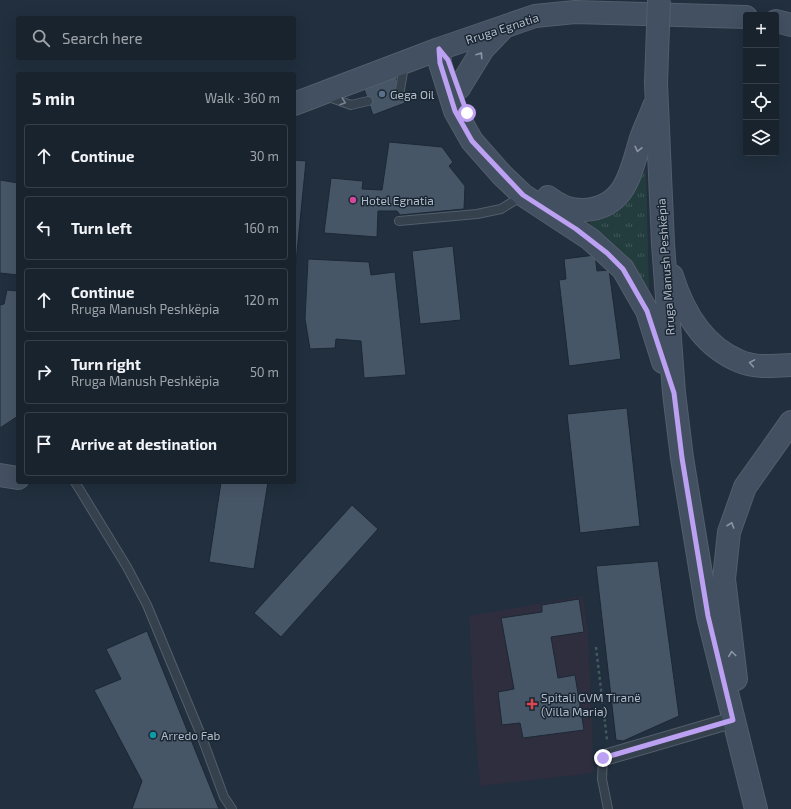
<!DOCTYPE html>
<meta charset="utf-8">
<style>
body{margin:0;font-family:"Exo 2",sans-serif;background:#222b36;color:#f1f3f6}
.controls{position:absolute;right:12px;top:12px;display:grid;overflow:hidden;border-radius:4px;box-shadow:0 4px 16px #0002}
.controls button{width:36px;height:36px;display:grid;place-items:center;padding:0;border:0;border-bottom:1px solid #37404a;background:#19232e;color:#f1f3f6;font:20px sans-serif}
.stop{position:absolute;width:12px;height:12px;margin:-9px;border:3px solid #bca0f2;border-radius:50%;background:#fff}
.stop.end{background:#bca0f2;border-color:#fff;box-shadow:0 1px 4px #0008}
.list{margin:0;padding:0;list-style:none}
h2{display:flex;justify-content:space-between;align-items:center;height:52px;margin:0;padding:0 16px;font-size:17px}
h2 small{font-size:13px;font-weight:400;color:#9fa4aa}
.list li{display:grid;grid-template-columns:26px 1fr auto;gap:12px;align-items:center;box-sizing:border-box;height:64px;margin:0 8px 8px;padding:0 8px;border:1px solid #37404a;border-radius:4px}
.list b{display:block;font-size:15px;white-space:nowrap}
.list p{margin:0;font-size:13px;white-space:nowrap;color:#9fa4aa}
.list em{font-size:13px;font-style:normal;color:#9fa4aa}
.icon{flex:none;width:22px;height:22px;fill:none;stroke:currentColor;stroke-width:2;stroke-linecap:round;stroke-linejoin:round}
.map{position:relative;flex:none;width:791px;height:809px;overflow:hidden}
.search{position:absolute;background:#19232e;box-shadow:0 4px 16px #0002;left:16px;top:16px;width:280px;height:44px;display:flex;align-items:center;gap:10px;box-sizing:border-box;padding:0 14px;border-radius:4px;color:#9fa4aa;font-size:15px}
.panel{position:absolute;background:#19232e;box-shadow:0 4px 16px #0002;left:16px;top:72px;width:280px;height:412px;border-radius:4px}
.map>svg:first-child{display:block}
.medical{fill:#2f2e3e}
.grass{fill:url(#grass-tufts)}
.building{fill:#475667;stroke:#1c2834}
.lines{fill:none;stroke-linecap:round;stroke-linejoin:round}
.service-casing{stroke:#535e6b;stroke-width:10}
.minor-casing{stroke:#535e6b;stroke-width:17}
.secondary-casing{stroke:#535e6b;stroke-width:24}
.path{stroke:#415a5c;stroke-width:2.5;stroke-dasharray:3 3;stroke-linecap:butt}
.service{stroke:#35414d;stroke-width:8}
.minor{stroke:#35414d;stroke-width:15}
.secondary{stroke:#435061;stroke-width:22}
.secondary-bridge-casing{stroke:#535e6b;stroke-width:24;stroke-linecap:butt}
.secondary-bridge{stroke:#435061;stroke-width:22}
.oneway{stroke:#8a96a5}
.oneway2{stroke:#798491}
.route{stroke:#bca0f2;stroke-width:5}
.service-dot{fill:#5c6f8a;stroke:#1a2632;stroke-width:1.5}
.hotel-dot{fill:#d1479c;stroke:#1a2632;stroke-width:1.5}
.health-dot{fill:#e0444e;stroke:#1a2632;stroke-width:1.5}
.culture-dot{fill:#0f9aa8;stroke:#1a2632;stroke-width:1.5}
.labels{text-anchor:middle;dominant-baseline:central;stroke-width:3;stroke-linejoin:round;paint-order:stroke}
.street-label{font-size:12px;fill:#b1bbc9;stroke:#1a2632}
.poi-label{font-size:12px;fill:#b1bbc9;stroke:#1a2632;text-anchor:start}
</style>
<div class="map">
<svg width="791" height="809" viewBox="0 0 791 809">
<defs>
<pattern id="grass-tufts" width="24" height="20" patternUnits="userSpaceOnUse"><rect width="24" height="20" fill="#233d3f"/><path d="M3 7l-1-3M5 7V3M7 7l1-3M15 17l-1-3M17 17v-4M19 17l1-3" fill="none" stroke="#415759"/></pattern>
</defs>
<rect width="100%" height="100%" fill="#212f3e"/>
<path class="medical" d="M583 596 588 632 594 773 480 786 475 726 469 616Z"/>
<path class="grass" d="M646 170 649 293 589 225 590 222C615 212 632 193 646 170Z"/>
<path class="building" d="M396 77 405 103 373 115 364 89Z
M389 142 442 147 453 162 449 166 465 186 464 209 400 215 397 211H378L377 237 324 233 331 178 363 181 362 189 382 190Z
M294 160 306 161 295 272H294Z
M0 180 18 183V275L0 273Z
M453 246 461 320 420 324 412 251Z
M595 255 597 271 609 270 621 359 569 366 559 280 566 279 564 259Z
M308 259 369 262 371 275 395 272 406 375 364 378 361 341 336 339 335 348 310 349 305 319Z
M7 290 18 291V416L0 428V305L4 304Z
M627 408 640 526 580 533 567 414Z
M221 482H268L254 569 209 562Z
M352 505 378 529 281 637 254 613Z
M658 561 679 716 623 741 616 740 596 566Z
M579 599 584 632 551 637 558 678 575 675 584 730 523 738 520 723 502 725 498 692 514 689 501 618 542 612V605Z
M147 631 219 809H132L142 781 94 690 121 679 106 649Z"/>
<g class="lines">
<g class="service-casing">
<path id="service" d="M400 90 404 65
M326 96 351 105 368 101
M399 221 477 214 501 209 522 196
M75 482 127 567 147 605 201 735 224 797 232 809
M603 758 602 779 608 809"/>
</g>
<g class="minor-casing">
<path id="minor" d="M603 758 733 720"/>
</g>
<g class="secondary-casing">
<path id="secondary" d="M776 21 791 25
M439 49 440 63 455 111 472 141 502 175 523 195 590 239 623 269 647 311 663 362
M656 83 663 244 674 393 682 458 708 616 756 809
M459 88 483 49 503 28
M294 104 439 49 535 16 575 12 746 17
M548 197C559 206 571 211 585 210 627 207 631 170 641 138 645 127 650 117 654 106
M672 276C683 311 703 346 739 361 754 368 775 366 791 365
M0 475 18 478
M736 679 724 579 729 532 745 487 791 422"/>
</g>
<path class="path" d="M596 647 607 740"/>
<use href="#service" class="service"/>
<use href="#minor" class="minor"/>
<use href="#secondary" class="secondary"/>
<g class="secondary-bridge-casing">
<path id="secondary-bridge" d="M656 83 659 0"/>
</g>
<use href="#secondary-bridge" class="secondary-bridge"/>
</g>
<defs><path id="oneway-chevron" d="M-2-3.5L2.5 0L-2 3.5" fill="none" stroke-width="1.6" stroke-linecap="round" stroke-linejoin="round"/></defs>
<g class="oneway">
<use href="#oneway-chevron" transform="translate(480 55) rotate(-56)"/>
<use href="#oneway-chevron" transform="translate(638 149) rotate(103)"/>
<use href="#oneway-chevron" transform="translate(752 363) rotate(-170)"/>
<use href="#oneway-chevron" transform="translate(731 525) rotate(-71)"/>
<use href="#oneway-chevron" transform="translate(732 654) rotate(-97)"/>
</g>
<use class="oneway2" href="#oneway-chevron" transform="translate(343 102) rotate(19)"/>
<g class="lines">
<path class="route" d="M467 113 448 60 439 49 440 63 455 111 472 141 523 195 576 229 607 253 623 269 647 311 674 393 682 458 708 616 733 720 603 758"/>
</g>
<circle class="service-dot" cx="382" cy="94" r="4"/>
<circle class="hotel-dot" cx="353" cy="200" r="4"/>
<path class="health-dot" d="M530 698h4v4h4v4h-4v4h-4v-4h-4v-4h4z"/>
<circle class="culture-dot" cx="153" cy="735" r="4"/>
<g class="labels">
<g class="street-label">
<text transform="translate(502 28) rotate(-18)">Rruga Egnatia</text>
<text transform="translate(665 267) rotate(-94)">Rruga Manush Peshkëpia</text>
</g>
<g class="poi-label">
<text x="390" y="94">Gega Oil</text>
<text x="361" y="200">Hotel Egnatia</text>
<text x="541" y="697">Spitali GVM Tiranë<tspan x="541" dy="14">(Villa Maria)</tspan></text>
<text x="161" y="735">Arredo Fab</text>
</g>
</g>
</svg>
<div class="controls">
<button>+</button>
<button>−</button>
<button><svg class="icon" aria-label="locate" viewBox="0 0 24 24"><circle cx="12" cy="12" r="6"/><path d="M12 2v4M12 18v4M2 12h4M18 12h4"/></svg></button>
<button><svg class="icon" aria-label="layers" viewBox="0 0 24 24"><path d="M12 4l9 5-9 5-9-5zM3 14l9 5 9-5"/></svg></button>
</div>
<div class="stop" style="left:467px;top:113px"></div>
<div class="stop end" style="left:603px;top:758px"></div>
<div class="search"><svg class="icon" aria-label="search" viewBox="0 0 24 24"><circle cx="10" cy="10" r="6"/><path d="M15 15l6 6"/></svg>Search here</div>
<section class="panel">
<h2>5 min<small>Walk · 360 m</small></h2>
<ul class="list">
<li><svg class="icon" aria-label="ahead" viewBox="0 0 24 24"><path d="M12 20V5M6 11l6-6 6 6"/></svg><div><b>Continue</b></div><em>30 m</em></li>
<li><svg class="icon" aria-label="left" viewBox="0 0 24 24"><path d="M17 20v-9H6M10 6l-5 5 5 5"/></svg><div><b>Turn left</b></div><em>160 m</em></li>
<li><svg class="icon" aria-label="ahead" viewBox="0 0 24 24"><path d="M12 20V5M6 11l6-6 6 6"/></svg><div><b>Continue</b><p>Rruga Manush Peshkëpia</p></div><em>120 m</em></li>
<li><svg class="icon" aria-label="right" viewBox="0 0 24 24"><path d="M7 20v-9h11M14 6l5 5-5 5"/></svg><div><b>Turn right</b><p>Rruga Manush Peshkëpia</p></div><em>50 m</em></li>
<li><svg class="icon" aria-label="arrive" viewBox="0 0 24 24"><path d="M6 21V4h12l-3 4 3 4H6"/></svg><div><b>Arrive at destination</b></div></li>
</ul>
</section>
</div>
